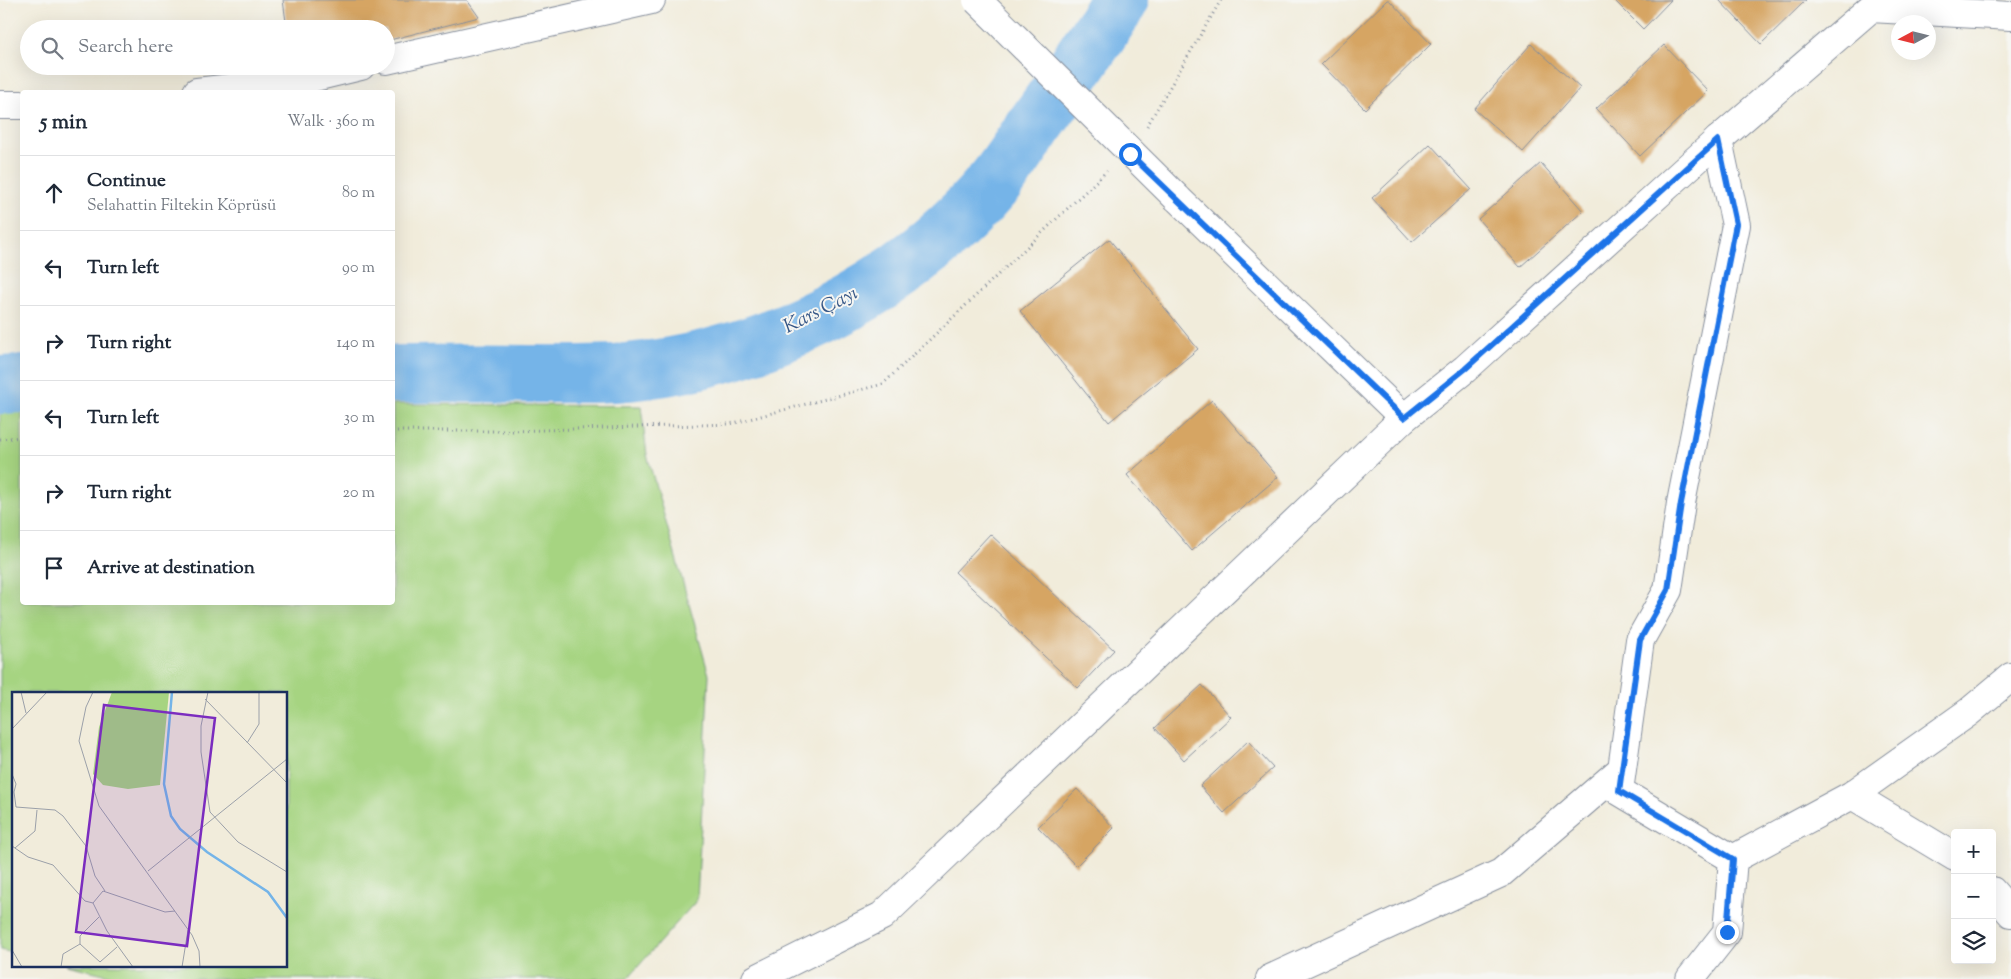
<!DOCTYPE html>
<meta charset="utf-8">
<style>
body{margin:0;font-family:"Sorts Mill Goudy",serif;background:#f6f6f7;color:#1f2937}
.controls{position:absolute;right:15px;bottom:15px;display:grid;overflow:hidden;border-radius:5px;box-shadow:0 5px 20px #0002}
.controls button{width:45px;height:45px;display:grid;place-items:center;padding:0;border:0;border-bottom:1px solid #e0e1e3;background:#fff;color:#1f2937;font:25px sans-serif}
.compass{position:absolute;left:1891px;top:15px;width:45px;height:45px;border-radius:50%;background:#fff;box-shadow:0 5px 20px #0002;rotate:263deg}
.stop{position:absolute;width:15px;height:15px;margin:-11px;border:4px solid #1a73e8;border-radius:50%;background:#fff}
.stop.end{background:#1a73e8;border-color:#fff;box-shadow:0 1px 5px #0008}
.list{margin:0;padding:0;list-style:none}
h2{display:flex;justify-content:space-between;align-items:center;height:65px;margin:0;padding:0 20px;font-size:21px}
h2 small{font-size:16px;font-weight:400;color:#747a83}
.list li{display:grid;grid-template-columns:32px 1fr auto;gap:15px;align-items:center;box-sizing:border-box;height:75px;padding:0 20px;border-top:1px solid #e0e1e3}
.list b{display:block;font-size:19px;white-space:nowrap}
.list p{margin:0;font-size:16px;white-space:nowrap;color:#747a83}
.list em{font-size:16px;font-style:normal;color:#747a83}
.icon{flex:none;width:28px;height:28px;fill:none;stroke:currentColor;stroke-width:2;stroke-linecap:round;stroke-linejoin:round}
.map{position:relative;flex:none;width:2011px;height:979px;overflow:hidden}
.search{position:absolute;background:#fff;box-shadow:0 5px 20px #0002;left:20px;top:20px;width:375px;height:55px;display:flex;align-items:center;gap:12px;box-sizing:border-box;padding:0 18px;border-radius:28px;color:#747a83;font-size:19px}
.panel{position:absolute;background:#fff;box-shadow:0 5px 20px #0002;left:20px;top:90px;width:375px;height:515px;border-radius:5px}
.map>svg:first-child{display:block}
.green{fill:#a6d481;stroke:#608270}
.lines{fill:none;stroke-linecap:round;stroke-linejoin:round}
.river{stroke:#74b4e8;stroke-width:58}
.building{fill:#d6a564}
.street-casing{stroke:#868e9c;stroke-width:30}
.secondary-casing{stroke:#868e9c;stroke-width:30}
.path{stroke:#868e9c;stroke-width:3;stroke-dasharray:1 4;stroke-linecap:butt}
.street{stroke:#fff;stroke-width:28}
.secondary{stroke:#fff;stroke-width:28}
.street-bridge-casing{stroke:#868e9c;stroke-width:30;stroke-linecap:butt}
.street-bridge{stroke:#fff;stroke-width:28}
.route{stroke:#1a73e8;stroke-width:6}
.labels{text-anchor:middle;dominant-baseline:central;stroke-width:4;stroke-linejoin:round;paint-order:stroke}
.water-label{font-size:20px;font-style:italic;fill:#365787;stroke:#f6f6f2}
.inset-river{fill:none;stroke:#74b4e8;stroke-width:2.5}
.inset-road{fill:none;stroke:#9ba0a9;stroke-width:1}
.view{fill:#7b2cbf;fill-opacity:0.15;stroke:#7b2cbf;stroke-width:2.5}
.inset-edge{fill:none;stroke:#1b2f5e;stroke-width:2.5}
</style>
<div class="map">
<svg width="2011" height="979" viewBox="0 0 2011 979">
<rect width="100%" height="100%" fill="#f6f6f2"/>
<filter id="ink" filterUnits="userSpaceOnUse"><feTurbulence type="fractalNoise" baseFrequency=".02" numOctaves="2"/><feDisplacementMap in="SourceGraphic" scale="10" xChannelSelector="R" yChannelSelector="G"/><feConvolveMatrix kernelMatrix="1 2 1 2 8 2 1 2 1" color-interpolation-filters="sRGB"/></filter>
<filter id="wash" filterUnits="userSpaceOnUse"><feTurbulence type="fractalNoise" baseFrequency=".0096" numOctaves="4" result="noise"/><feDisplacementMap in="SourceGraphic" scale="20" xChannelSelector="R" yChannelSelector="G"/><feGaussianBlur stdDeviation="1.12" result="paint"/><feColorMatrix in="noise" values="0 0 0 0 0 0 0 0 0 0 0 0 0 0 0 0 0 1.4 0 .05"/><feComposite in="paint" operator="in"/></filter>
<g filter="url(#wash)">
<rect width="100%" height="100%" fill="#f1ecdb"/>
<path class="green" d="M393 404 641 406 647 455 709 675 697 900 627 979H125L66 965H286V693H14V953L0 950V410L22 409V602H392Z"/>
<g class="lines">
<path class="river" d="M392 374C438 374 484 373 529 374 562 374 594 375 627 372 765 359 905 289 995 182 1009 165 1021 146 1033 128 1063 86 1093 44 1120 0
M0 385 22 384"/>
</g>
<g id="blocks">
<path class="building" d="M283 0H467L479 17 386 41V29H287Z
M1387 0H1389L1431 44 1365 109 1321 64Z
M1614 0H1671L1643 29Z
M1719 0H1806L1761 44Z
M1531 44 1580 88 1523 152 1474 109Z
M1664 45 1708 91 1640 156 1596 109Z
M1430 144 1471 189 1412 242 1372 198Z
M1541 163 1583 211 1520 267 1478 219Z
M1109 239 1198 349 1109 422 1020 311Z
M1212 400 1278 477 1192 551 1127 475Z
M990 534 1114 650 1078 688 955 572Z
M1202 685 1231 717 1184 760 1155 728Z
M1248 741 1273 768 1224 813 1200 786Z
M1077 789 1114 828 1076 866 1038 827Z"/>
</g>
</g>
<g filter="url(#ink)">
<use href="#blocks" fill-opacity="0" stroke="#868e9c" stroke-width="1"/>
<g class="lines">
<g class="street-casing">
<path id="street" d="M386 60 651 0
M197 92 307 79 361 66
M0 105H22
M1177 198 1404 418
M1852 795 1955 857
M1733 859 1852 795 1969 712 2011 677
M1992 891 2011 913
M1270 979 1501 873 1622 769
M1690 979 1727 932 1733 859 1619 791 1640 640 1668 590 1681 503 1736 225 1718 140"/>
</g>
<g class="secondary-casing">
<path id="secondary" d="M756 979 882 916 1404 418 1465 369 1718 140 1871 8 2011 16"/>
</g>
<path class="path" d="M1147 126 1221 0
M392 431H511L730 424 883 384 1107 171
M0 439 22 437"/>
<use href="#street" class="street"/>
<use href="#secondary" class="secondary"/>
<g class="street-bridge-casing">
<path id="street-bridge" d="M977 0 1177 198"/>
</g>
<use href="#street-bridge" class="street-bridge"/>
</g>
</g>
<g class="lines" filter="url(#ink)">
<path class="route" d="M1130 154 1404 418 1465 369 1718 140 1736 224 1681 503 1668 590 1640 640 1619 791 1733 859 1727 932"/>
</g>
<g class="labels">
<g class="water-label">
<text transform="translate(821 311) rotate(-27)">Kars Çayı</text>
</g>
</g>
<g transform="translate(12 692)">
<rect width="275" height="275" fill="#f1ecdb"/>
<path d="M100 0H157L148 93 116 97 91 93 81 82 87 35Z" fill="#a6d481"/>
<path class="inset-river" d="M160 0 152 92 159 124 168 137 195 160 256 200 275 226"/>
<path class="inset-road" d="M9 0 14 21M81 0 74 15 67 49 87 114 180 243 187 259 188 275M196 0 189 34V60L198 120 226 150 275 180M193 7 275 91M0 37 35 0M235 51 247 32V0M0 82 4 92 2 100 4 115 43 118 51 124 74 154 83 184 93 199M0 154 16 165 41 173 73 209 81 211 91 199 153 220 163 219M3 156 23 139 25 118M136 179 275 67M81 211 95 239 121 275M68 252 88 270 105 255M0 258 10 275M49 275 51 262 68 252V244L87 225M170 275 176 238"/>
<path class="view" d="M92 13 203 26 175 254 64 240Z"/>
<rect width="275" height="275" class="inset-edge"/>
</g>
</svg>
<div class="controls">
<button>+</button>
<button>−</button>
<button><svg class="icon" aria-label="layers" viewBox="0 0 24 24"><path d="M12 4l9 5-9 5-9-5zM3 14l9 5 9-5"/></svg></button>
</div>
<svg class="compass" viewBox="-18 -18 36 36"><path d="M0-13l5 13h-10z" fill="#e53935"/><path d="M0 13l5-13h-10z" fill="#747a83"/></svg>
<div class="stop" style="left:1130px;top:154px"></div>
<div class="stop end" style="left:1727px;top:932px"></div>
<div class="search"><svg class="icon" aria-label="search" viewBox="0 0 24 24"><circle cx="10" cy="10" r="6"/><path d="M15 15l6 6"/></svg>Search here</div>
<section class="panel">
<h2>5 min<small>Walk · 360 m</small></h2>
<ul class="list">
<li><svg class="icon" aria-label="ahead" viewBox="0 0 24 24"><path d="M12 20V5M6 11l6-6 6 6"/></svg><div><b>Continue</b><p>Selahattin Filtekin Köprüsü</p></div><em>80 m</em></li>
<li><svg class="icon" aria-label="left" viewBox="0 0 24 24"><path d="M17 20v-9H6M10 6l-5 5 5 5"/></svg><div><b>Turn left</b></div><em>90 m</em></li>
<li><svg class="icon" aria-label="right" viewBox="0 0 24 24"><path d="M7 20v-9h11M14 6l5 5-5 5"/></svg><div><b>Turn right</b></div><em>140 m</em></li>
<li><svg class="icon" aria-label="left" viewBox="0 0 24 24"><path d="M17 20v-9H6M10 6l-5 5 5 5"/></svg><div><b>Turn left</b></div><em>30 m</em></li>
<li><svg class="icon" aria-label="right" viewBox="0 0 24 24"><path d="M7 20v-9h11M14 6l5 5-5 5"/></svg><div><b>Turn right</b></div><em>20 m</em></li>
<li><svg class="icon" aria-label="arrive" viewBox="0 0 24 24"><path d="M6 21V4h12l-3 4 3 4H6"/></svg><div><b>Arrive at destination</b></div></li>
</ul>
</section>
</div>
